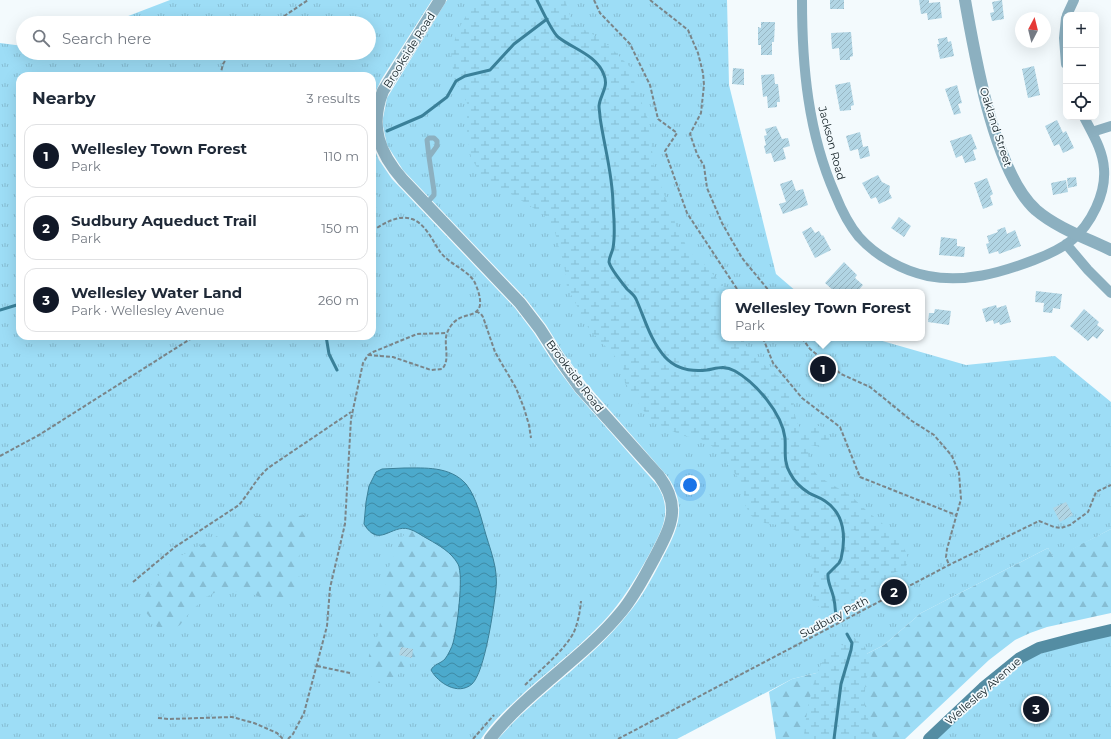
<!DOCTYPE html>
<meta charset="utf-8">
<style>
body{margin:0;font-family:Montserrat,sans-serif;background:#f6f6f7;color:#1f2937}
.controls{position:absolute;right:12px;top:12px;display:grid;overflow:hidden;border-radius:8px;box-shadow:0 4px 16px #0002}
.controls button{width:36px;height:36px;display:grid;place-items:center;padding:0;border:0;border-bottom:1px solid #e0e1e3;background:#fff;color:#1f2937;font:20px sans-serif}
.compass{position:absolute;left:1015px;top:12px;width:36px;height:36px;border-radius:50%;background:#fff;box-shadow:0 4px 16px #0002;rotate:7deg}
.you{position:absolute;left:690px;top:485px;width:14px;height:14px;margin:-10px;border:3px solid #fff;border-radius:50%;background:#1a73e8;box-shadow:0 0 0 6px #1a73e833}
.badge{display:grid;place-items:center;width:26px;height:26px;border-radius:50%;background:#111827;color:#fff;font-size:13px;font-weight:700}
.pin{position:absolute;translate:-50% -50%;border:2px solid #fff;box-shadow:0 1px 4px #0006}
.popup{position:absolute;left:721px;top:289px;width:204px;height:52px;box-sizing:border-box;display:grid;place-content:center;border-radius:8px;background:#fff;filter:drop-shadow(0 1px 3px #0005);font-size:13px;white-space:nowrap;color:#747a83}
.popup b{font-size:15px;color:#1f2937}
.popup::after{content:'';position:absolute;left:50%;top:100%;margin-left:-8px;border:8px solid transparent;border-top-color:#fff}
.list{margin:0;padding:0;list-style:none}
h2{display:flex;justify-content:space-between;align-items:center;height:52px;margin:0;padding:0 16px;font-size:17px}
h2 small{font-size:13px;font-weight:400;color:#747a83}
.list li{display:grid;grid-template-columns:26px 1fr auto;gap:12px;align-items:center;box-sizing:border-box;height:64px;margin:0 8px 8px;padding:0 8px;border:1px solid #e0e1e3;border-radius:12px}
.list b{display:block;font-size:15px;white-space:nowrap}
.list p{margin:0;font-size:13px;white-space:nowrap;color:#747a83}
.list em{font-size:13px;font-style:normal;color:#747a83}
.icon{flex:none;width:22px;height:22px;fill:none;stroke:currentColor;stroke-width:2;stroke-linecap:round;stroke-linejoin:round}
.map{position:relative;flex:none;width:1111px;height:739px;overflow:hidden}
.search{position:absolute;background:#fff;box-shadow:0 4px 16px #0002;left:16px;top:16px;width:360px;height:44px;display:flex;align-items:center;gap:10px;box-sizing:border-box;padding:0 14px;border-radius:22px;color:#747a83;font-size:15px}
.panel{position:absolute;background:#fff;box-shadow:0 4px 16px #0002;left:16px;top:72px;width:360px;height:268px;border-radius:12px}
.map>svg:first-child{display:block}
.grass{fill:url(#grass-tufts)}
.forest{fill:url(#forest-firs)}
.wetland{fill:url(#wetland-marsh)}
.water{fill:url(#water-waves);stroke:#3a8099}
.lines{fill:none;stroke-linecap:round;stroke-linejoin:round}
.stream{stroke:#3a8099;stroke-width:3}
.building{fill:url(#building-hatch)}
.path{stroke:#7a8589;stroke-width:2;stroke-dasharray:4 2;stroke-linecap:butt}
.service{stroke:#8cb0c0;stroke-width:5}
.minor{stroke:#8cb0c0;stroke-width:10}
.tertiary{stroke:#8cb0c0;stroke-width:12}
.secondary{stroke:#548da3;stroke-width:12}
.labels{text-anchor:middle;dominant-baseline:central;stroke-width:3.5;stroke-linejoin:round;paint-order:stroke}
.street-label{font-size:11px;fill:#101e23;stroke:#f3fafd}
</style>
<div class="map">
<svg width="1111" height="739" viewBox="0 0 1111 739">
<defs>
<pattern id="grass-tufts" width="24" height="20" patternUnits="userSpaceOnUse"><rect width="24" height="20" fill="#9dddf6"/><path d="M3 7l-1-3M5 7V3M7 7l1-3M15 17l-1-3M17 17v-4M19 17l1-3" fill="none" stroke="#86bdd3"/></pattern>
<pattern id="forest-firs" width="22" height="20" patternUnits="userSpaceOnUse"><rect width="22" height="20" fill="#9dddf6"/><path d="M5 1l3.5 6h-7zM16 11l3.5 6h-7z" fill="#86bdd3"/></pattern>
<pattern id="wetland-marsh" width="20" height="14" patternUnits="userSpaceOnUse"><rect width="20" height="14" fill="#9dddf6"/><path d="M1 5h8M5 5V1M11 12h8M15 12V8" fill="none" stroke="#86bdd3"/></pattern>
<pattern id="water-waves" width="16" height="10" patternUnits="userSpaceOnUse"><rect width="16" height="10" fill="#4caacc"/><path d="M0 5q4-4 8 0t8 0" fill="none" stroke="#3e8aa5"/></pattern>
<pattern id="building-hatch" width="6" height="6" patternUnits="userSpaceOnUse"><rect width="6" height="6" fill="#b1d5e4"/><path d="M-1 1l2-2M0 6l6-6M5 7l2-2" fill="none" stroke="#97b6c3"/></pattern>
</defs>
<rect width="100%" height="100%" fill="#f3fafd"/>
<path class="grass" d="M170 0H432L381 80 372 100V76H20V336H372V143L379 160 392 179 515 308 534 333 552 361 575 392 657 485C673 511 663 528 650 553 636 578 622 602 602 623 579 647 552 668 527 690 511 705 493 720 481 739H0V43L23 46V53H369V23H110Z
M447 0H727L729 85 776 274 797 292H724V338H872L966 365 1055 356 1111 402V529L1054 559 1048 548 921 613 884 645 841 667 792 679 677 739H498C537 694 590 662 627 615 642 598 652 578 662 559 678 529 688 508 668 477L586 383 564 354 546 325 526 299 403 170 387 145 383 126V118L387 98Z
M1111 630V739H930L1012 663Z"/>
<path class="forest" d="M304 515 309 520V535L301 548 297 569 301 583 298 595 283 603 272 601 252 594 235 591H218L206 597 190 612 180 625 170 631 157 627 145 611V597L151 585 163 570 177 558 221 534 244 517 252 516 287 518Z
M409 529 442 547 451 555 459 566 460 578 456 627 453 643 446 659C433 656 419 657 409 665 397 675 395 680 379 683L372 678 368 666 369 655 378 635 384 598 386 574 401 540 405 533Z
M1111 529V613L1047 627 1030 633 1015 640 989 660 905 739H776L769 692 792 679 841 667 884 645 921 613 1048 548 1054 558Z"/>
<path class="wetland" d="M475 0H565L571 19 579 27 594 35 609 46 631 68 635 85 649 122 654 168 679 233 690 252 703 263 725 288 727 292H724V338H743C748 358 776 370 788 386 798 400 790 416 802 430 811 426 816 424 825 428L829 435 830 442 826 448 810 445 808 454 810 466 819 477 850 495 868 512 888 528 901 543 907 554 908 563 904 569 893 573 879 586 863 593 849 605 841 609 835 614 831 615 825 612 814 603 812 599 814 574 811 554 805 542 795 530 785 526 765 523 751 516 744 503V495L741 481 713 447 701 439 684 436 665 428 648 417 625 383 623 365 589 329 567 287 564 264 554 229 543 214 506 191 492 185 485 180 471 158 467 133V103L454 78 451 52 458 30Z
M372 176C376 183 380 201 376 208 375 210 373 212 372 214Z
M851 635 865 647 869 659 870 668 866 680 864 701 873 739H804C805 717 813 670 828 654 832 650 839 648 844 644L843 637Z"/>
<path class="water" d="M404 468C425 468 450 466 466 484 477 498 481 518 486 535 489 545 493 556 495 567 496 573 497 582 496 588 494 607 485 672 472 684 458 696 438 683 431 670 434 664 440 664 445 659 448 655 452 647 453 643 457 629 464 576 458 564 451 552 440 546 428 539 422 536 416 531 409 529 391 524 379 549 364 524L366 502 369 486 376 472 382 469Z"/>
<g class="lines">
<path class="stream" d="M537 0C541 8 552 32 558 37 573 49 597 55 604 75 609 87 600 95 599 106 599 109 600 114 600 117 604 146 613 175 613 205 614 217 615 237 613 248 612 253 609 257 609 262 610 268 623 284 627 289 630 292 634 295 636 299 645 319 650 340 665 357 676 369 691 372 707 370 718 368 724 365 735 371 756 383 782 413 785 438 786 450 783 461 790 473 794 481 801 488 809 493 814 496 820 497 825 501 845 514 846 538 841 559L839 563 828 574C827 583 833 591 834 600 836 607 834 613 838 619
M387 131 422 116 447 97 456 81 465 76 490 70 514 44 547 19
M0 310 20 304
M326 336 329 354 337 370
M834 739 841 684 851 650 852 643 847 634"/>
</g>
<path class="building" d="M830 0H844V9H830Z
M919 0H929V3L940 2 942 18 928 20 927 13 921 14Z
M1002 0 1004 19 992 21 990 13 994 12 992 2Z
M761 22H775L774 42H772V55H761V45H758V27L761 28Z
M851 32 853 56 850 57V60H840L839 48 832 49 831 33Z
M947 37 948 42 951 41 954 56 940 59 937 44H939L938 39Z
M1034 66 1040 95 1028 98 1022 69Z
M733 68 744 69V85L732 84Z
M774 74 775 84H778L780 102H777V107L768 108 767 96 763 97 761 75Z
M850 82 854 105 851 106V110L840 111 835 85Z
M957 85 962 103 958 104 961 113 954 115 945 89Z
M1057 120 1063 133 1066 131 1074 148 1063 153 1059 144 1054 146 1045 126Z
M776 126 782 139 788 138 790 146 783 148 786 159 774 162 771 153 766 154 764 146 766 145 764 136 767 135 765 129Z
M860 132 863 147 868 146 870 156 860 159 858 149 850 151 846 136Z
M971 134 977 149 973 150 976 160 965 163 962 155 956 158 950 141Z
M878 175 882 182 890 186 889 192 892 198 879 204 876 197 871 199 862 183Z
M1076 177 1077 186 1068 188 1067 178Z
M987 178 993 194 990 196 993 205 983 209 974 183Z
M792 180 796 191 803 189 808 205 783 214 779 204 786 202 780 184Z
M1066 180 1068 192 1053 195 1051 183Z
M899 217 911 226 904 237 891 228Z
M811 227 815 233 819 231 822 236 823 235 831 250 815 258 802 232Z
M1005 227 1007 234 1015 230 1021 246 999 254 998 251 989 254 986 244 989 243 987 236 998 232 997 230Z
M941 237 957 239V246L965 247 964 257 939 255Z
M844 262 857 275 855 278 863 285 857 292H835L825 283Z
M1036 291 1062 294 1060 309 1053 308 1052 313 1043 312 1044 303 1035 302Z
M996 305 997 308 1006 305 1011 322 1000 325 999 322 994 324 993 320 986 322 982 309Z
M935 309 951 311 949 325 928 322 929 313H934Z
M1084 309 1099 322 1097 325 1104 330 1097 339 1093 336 1088 341 1070 326Z
M1066 502 1073 515 1060 522 1053 508Z
M401 647 413 649 412 658 399 655Z"/>
<g class="lines">
<path class="path" d="M594 0 600 13 630 44 650 85 658 119 677 133 665 151 687 213 739 292
M650 0 688 30 698 53 703 73 704 85 701 113 690 134 697 154 704 166 707 188 722 223 742 258 770 292
M274 23 308 0
M220 76 223 64 230 53
M476 311 481 314 483 317 495 352 516 388 524 408 529 425 531 438
M763 338 773 363 802 398 840 427 860 477 956 515
M802 338 810 349 841 374 870 387 912 421 934 435 952 456 959 473 961 499 947 549 946 557 949 565
M368 355 393 357 431 370 442 369C451 360 443 344 447 333 449 328 453 322 458 319 466 314 478 316 480 305 481 297 477 287 474 281 467 270 451 265 441 253 433 242 426 224 412 219 398 214 383 224 372 231
M0 456 39 435 195 336
M133 582 175 547 239 505C249 493 256 479 268 468L351 412
M317 666 350 673
M525 685C539 671 565 650 574 632 578 622 580 612 581 601
M158 718 169 719 232 717 254 723 277 733 283 739
M288 739 293 734 304 713 327 626 330 588 345 524 351 419 363 363 368 355 373 352 417 334 447 333
M473 739 494 715
M618 739 949 565 1039 521 1054 527 1061 528 1070 525 1088 512 1096 492 1111 485"/>
<path class="service" d="M426 204 434 195V191L429 157 437 146V141L434 138H429L427 140 429 157"/>
<path class="minor" d="M802 0C802 66 808 133 835 194 841 209 848 224 859 237 876 256 903 271 928 276 965 283 1000 273 1034 260 1047 255 1061 249 1072 240 1091 224 1106 194 1104 169 1103 150 1092 133 1084 117
M1067 15 1074 0
M1066 18 1064 38 1066 64
M1092 132 1111 126
M1066 244 1088 270 1111 293"/>
<path class="tertiary" d="M440 0 383 91C369 126 379 153 403 180L520 303 540 329 558 357 580 388 659 476C682 507 671 526 655 557 645 575 636 594 622 611 583 659 528 690 490 739
M965 0C975 56 994 172 1036 210 1057 228 1086 238 1111 250"/>
<path class="secondary" d="M929 739 983 688 1020 658 1039 648 1077 638 1111 630"/>
</g>
<g class="labels">
<g class="street-label">
<text transform="translate(409 50) rotate(-58)">Brookside Road</text>
<text transform="translate(996 127) rotate(72)">Oakland Street</text>
<text transform="translate(832 143) rotate(75)">Jackson Road</text>
<text transform="translate(575 376) rotate(53)">Brookside Road</text>
<text transform="translate(834 617) rotate(-28)">Sudbury Path</text>
<text transform="translate(983 691) rotate(-41)">Wellesley Avenue</text>
</g>
</g>
</svg>
<div class="controls">
<button>+</button>
<button>−</button>
<button><svg class="icon" aria-label="locate" viewBox="0 0 24 24"><circle cx="12" cy="12" r="6"/><path d="M12 2v4M12 18v4M2 12h4M18 12h4"/></svg></button>
</div>
<svg class="compass" viewBox="-18 -18 36 36"><path d="M0-13l5 13h-10z" fill="#e53935"/><path d="M0 13l5-13h-10z" fill="#747a83"/></svg>
<div class="you"></div>
<div class="pin badge" style="left:823px;top:369px">1</div>
<div class="popup"><b>Wellesley Town Forest</b>Park</div>
<div class="pin badge" style="left:894px;top:592px">2</div>
<div class="pin badge" style="left:1036px;top:709px">3</div>
<div class="search"><svg class="icon" aria-label="search" viewBox="0 0 24 24"><circle cx="10" cy="10" r="6"/><path d="M15 15l6 6"/></svg>Search here</div>
<section class="panel">
<h2>Nearby<small>3 results</small></h2>
<ul class="list">
<li><span class="badge">1</span><div><b>Wellesley Town Forest</b><p>Park</p></div><em>110 m</em></li>
<li><span class="badge">2</span><div><b>Sudbury Aqueduct Trail</b><p>Park</p></div><em>150 m</em></li>
<li><span class="badge">3</span><div><b>Wellesley Water Land</b><p>Park · Wellesley Avenue</p></div><em>260 m</em></li>
</ul>
</section>
</div>
